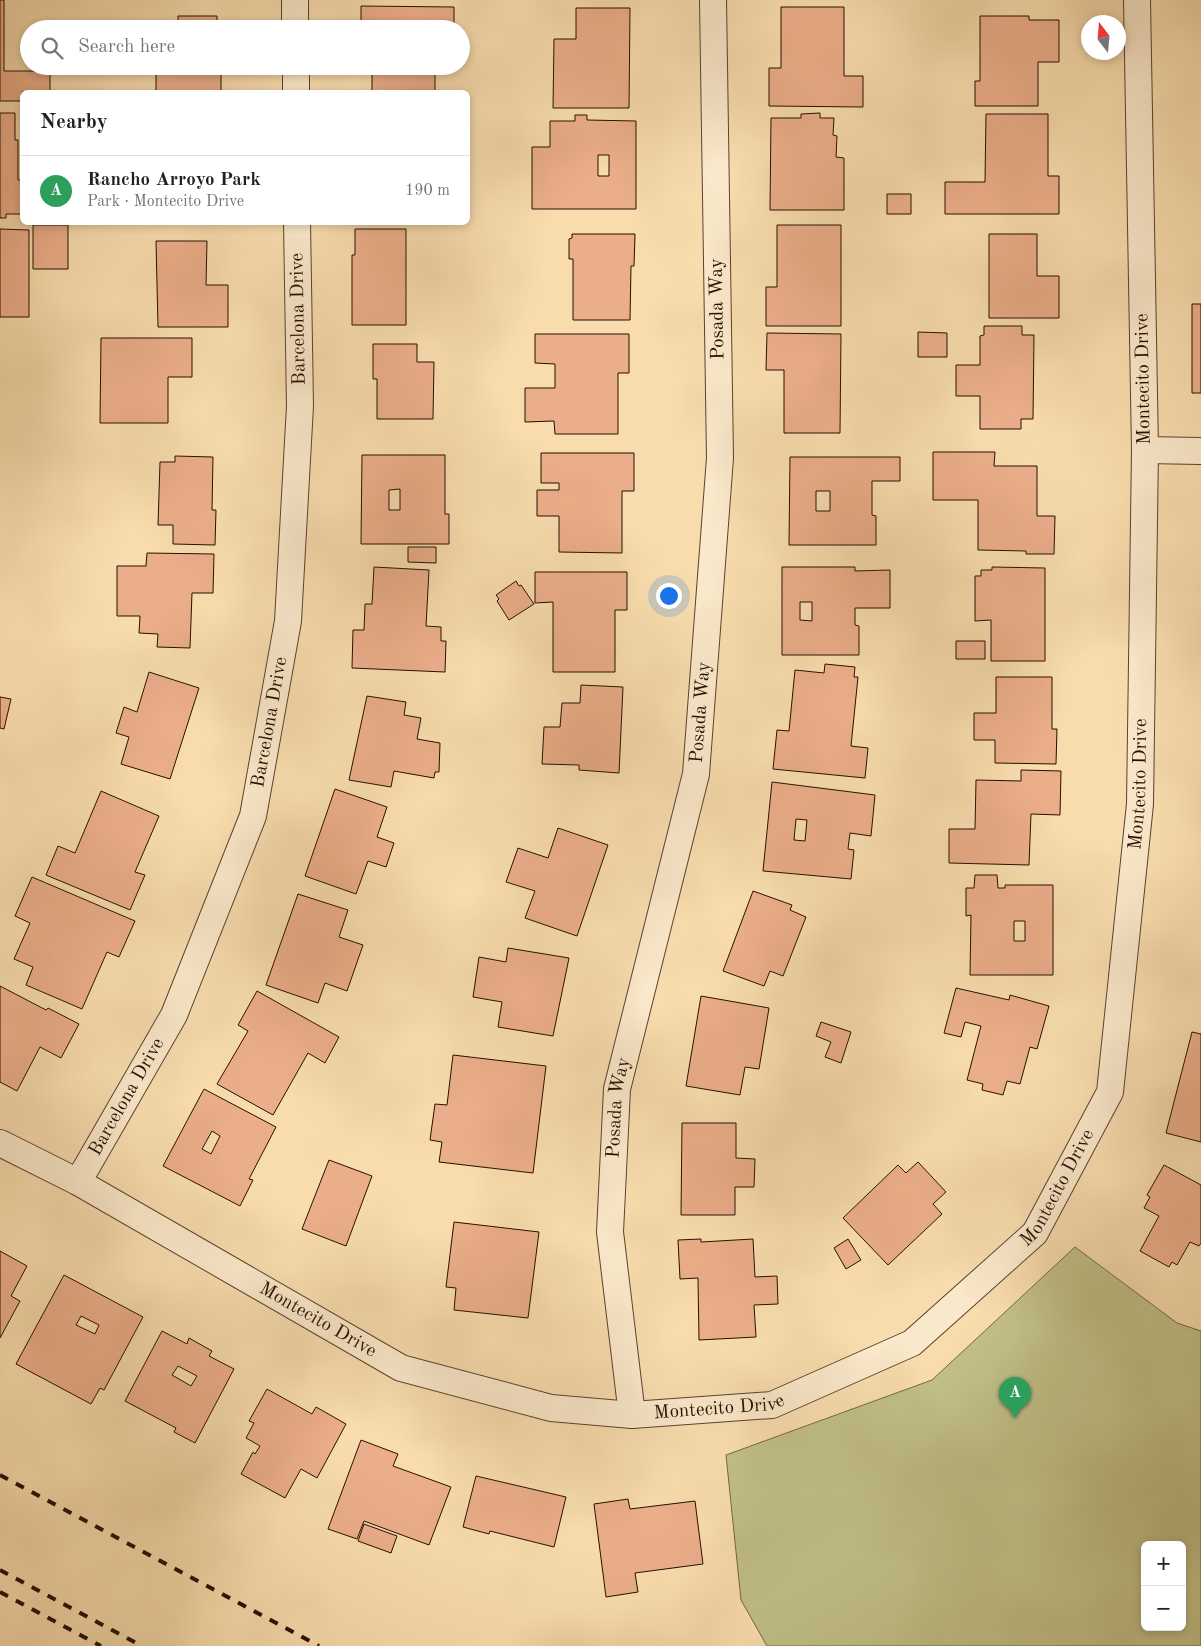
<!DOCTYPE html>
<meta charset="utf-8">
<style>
body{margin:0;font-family:"Old Standard TT",serif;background:#f2f2f2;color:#202124}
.controls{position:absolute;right:15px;bottom:15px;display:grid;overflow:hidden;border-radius:8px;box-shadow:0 2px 8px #0003}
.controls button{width:45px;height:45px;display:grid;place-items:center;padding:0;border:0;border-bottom:1px solid #e0e0e0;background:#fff;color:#202124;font:25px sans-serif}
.compass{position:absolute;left:1081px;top:15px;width:45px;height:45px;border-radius:50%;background:#fff;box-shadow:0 2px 8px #0003;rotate:344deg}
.you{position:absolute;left:668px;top:595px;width:18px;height:18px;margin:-12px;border:4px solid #fff;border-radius:50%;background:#1a73e8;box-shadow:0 0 0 8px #1a73e833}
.badge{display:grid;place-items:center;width:32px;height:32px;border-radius:50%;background:#d93025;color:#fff;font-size:16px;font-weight:700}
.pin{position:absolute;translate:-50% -41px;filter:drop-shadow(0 1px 2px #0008)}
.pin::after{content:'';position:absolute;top:26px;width:18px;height:15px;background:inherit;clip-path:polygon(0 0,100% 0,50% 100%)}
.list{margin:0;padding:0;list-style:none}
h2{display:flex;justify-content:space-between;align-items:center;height:65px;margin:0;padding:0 20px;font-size:21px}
h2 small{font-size:16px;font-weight:400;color:#757577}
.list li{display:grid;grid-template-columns:32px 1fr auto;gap:15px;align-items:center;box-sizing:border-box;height:70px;padding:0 20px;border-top:1px solid #e0e0e0}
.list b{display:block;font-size:19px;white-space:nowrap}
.list p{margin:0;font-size:16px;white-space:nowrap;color:#757577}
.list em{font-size:16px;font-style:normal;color:#757577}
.icon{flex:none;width:28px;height:28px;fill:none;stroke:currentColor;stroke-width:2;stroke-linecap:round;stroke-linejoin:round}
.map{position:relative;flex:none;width:1201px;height:1646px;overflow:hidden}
.search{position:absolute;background:#fff;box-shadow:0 2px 8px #0003;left:20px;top:20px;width:450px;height:55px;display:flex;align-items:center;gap:12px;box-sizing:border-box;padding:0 18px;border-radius:28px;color:#757577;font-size:19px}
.panel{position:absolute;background:#fff;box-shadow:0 2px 8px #0003;left:20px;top:90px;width:450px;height:135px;border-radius:8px}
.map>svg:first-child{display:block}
.green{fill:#c1bf88;stroke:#746745;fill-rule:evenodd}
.building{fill:#ebae8a;stroke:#260f02;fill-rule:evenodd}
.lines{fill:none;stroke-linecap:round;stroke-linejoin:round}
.minor-casing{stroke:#5a422d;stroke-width:28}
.minor{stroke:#fae8ca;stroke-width:26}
.rail{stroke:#260f02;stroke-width:4;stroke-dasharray:9 9;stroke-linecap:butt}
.labels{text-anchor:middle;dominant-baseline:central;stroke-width:4;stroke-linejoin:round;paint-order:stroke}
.street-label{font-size:19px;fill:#260f02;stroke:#fae8ca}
</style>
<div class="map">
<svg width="1201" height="1646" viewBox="0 0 1201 1646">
<rect width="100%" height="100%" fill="#f8dcae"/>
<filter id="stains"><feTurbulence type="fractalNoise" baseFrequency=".004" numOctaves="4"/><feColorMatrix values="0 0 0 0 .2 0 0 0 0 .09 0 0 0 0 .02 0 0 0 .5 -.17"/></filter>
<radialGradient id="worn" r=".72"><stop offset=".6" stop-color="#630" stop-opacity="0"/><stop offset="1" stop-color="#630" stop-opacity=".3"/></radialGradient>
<path class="green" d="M1075 1247 1177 1323 1201 1331V1646H767L741 1600 726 1455 932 1380ZM1145 1545H1182V1627H1145Z"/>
<path class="building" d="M0 0H4V71H50V92H22V101H0Z
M361 6 454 7V29H361Z
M781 7H844V76H863V107L769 106V68H781Z
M576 8H630L629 108H553L554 39H576Z
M178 16H217V29H144V23H178Z
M980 16H1029V20H1059V62H1038V106H975V81H980Z
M156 66H217V71H221V92H156Z
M372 66H435V92H372Z
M0 113H15V140H18V180H22V214H6V218H0Z
M820 113V118H834L833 135 837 136 836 157 844 158V210H770L771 118H801V114Z
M986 114H1048V176H1059V214H945V182H985Z
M575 115H587V120L636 121V209H532V147H550V121H575ZM598 155H609V176H598Z
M887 194H911V214H887Z
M33 225H68V269H33Z
M777 225H841V326H766V287H777Z
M0 229 29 230V317H0Z
M355 229H406V325H352V255H355Z
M572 234H635L634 266H631L630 320H573V259H569V239L572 238Z
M989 234H1037V276H1059V318H989Z
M156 241H207L206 285H228V327H158Z
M1192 304H1201V393H1192Z
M984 326H1022V335H1034L1033 419H1021V429H980V396H956V365H980V336L984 335Z
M918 332 947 333V357H918Z
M767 333 841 334 840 433H784V370H766Z
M535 334H629V373H618V434H555L554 421 525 422V388H555V364L535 363Z
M101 338H192V377H168V423H100Z
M373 344H417V362H434L433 419H377V379H373Z
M933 452H995L994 466H1037V516H1055L1054 554H1026V551L978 550V500H933Z
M541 453H634V491H622V553L559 552V516H537V490H559V483H541Z
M362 455H445V514H449V544H361ZM400 489V510H389V490Z
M175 456 213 457 212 510H216L215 545 173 544V525H158L160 462H175Z
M790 457H900V481H872V515L876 516V545H789ZM816 491H830V511H816Z
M408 547H436V563L408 562Z
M147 553 214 554 213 593H192L190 648 157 647 158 634 139 633 140 616H117V566H146Z
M374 567 429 570 426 626 441 627V641H446L445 672 352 668 353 630H364L365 604H372Z
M782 567H855V571L890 570V608H855V625L859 626V655H782ZM800 602H812V621L800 620Z
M992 567 1045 568V661H991V620L975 621V576H981V570H992Z
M535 572H627V610H615V672H553V602L535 603Z
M516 581 519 586 521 585 534 604 509 620 497 601 499 599 496 595Z
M956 641H985V659H956Z
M825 664 855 667 854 677H858L851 746 868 748 865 778 773 769 777 730 789 731 795 670 824 673Z
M149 672 199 688 170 779 121 764 129 737 116 733 124 707 137 712Z
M996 677H1052V729H1057L1056 764 995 763V740H974V713H996Z
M581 685 623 687 619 773 579 770V765L542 764 544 727H560L562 703H580Z
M367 696 406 702 404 715 421 718 417 739 440 743 439 772H435L434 778 394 771 391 787 349 780Z
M0 697 11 699 4 729 0 728Z
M1021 770 1061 771 1060 815 1031 814 1029 865 949 863V829H975L976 780 1021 781Z
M772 782 875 795 871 836 850 833 848 849 854 850 851 879 763 871ZM796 819 807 820 805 841 794 840Z
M335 789 387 807 377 837 394 843 386 867 368 861 356 894 305 876Z
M101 791 159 816 135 872 145 875 130 910 46 875 58 846 75 853Z
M558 828 608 845 577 936 525 918 535 891 506 882 518 848 548 858Z
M975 875H997L998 888H1005V885H1053V975H970L971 915 966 916V888H974ZM1014 921H1025V941H1014Z
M32 877 135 921 119 957 107 952 82 1009 26 985 33 967 14 959 30 923 15 916Z
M753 891 792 905 790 910 806 917 783 976 770 971 764 986 723 971Z
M298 894 348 910 339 937 363 945 347 991 325 983 318 1003 266 985Z
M508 948 569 958 553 1036 498 1027 502 1002 473 997 479 957 506 962Z
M0 986 46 1010 48 1008 79 1024 61 1058 40 1047 17 1091 0 1082Z
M956 988 1009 1000 1010 995 1049 1006 1037 1049 1030 1047 1020 1084 1007 1081 1003 1095 982 1090 983 1084 967 1080 981 1026 965 1022 961 1037 944 1033Z
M257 991 339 1037 325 1063 308 1053 273 1115 217 1084 248 1031 238 1025Z
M701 996 769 1008 759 1069 745 1067 740 1095 686 1086Z
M821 1022 851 1032 841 1063 825 1057 831 1042 816 1036Z
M1192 1032 1201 1034V1142L1166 1133Z
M453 1055 546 1066 533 1173 439 1162 442 1142 430 1140 435 1104 447 1105Z
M204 1089 276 1127 249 1179 253 1180 240 1206 163 1166ZM212 1131 220 1136 211 1154 202 1149Z
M682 1123H736V1158L755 1159 754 1187H735V1215H681Z
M329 1160 372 1176 346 1246 302 1229Z
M918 1162 946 1192 933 1204 942 1214 888 1265 843 1218 898 1165 906 1173Z
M1164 1165 1201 1185V1243L1199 1246 1190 1242 1177 1265 1172 1262 1169 1267 1140 1251 1159 1216 1144 1208 1150 1197 1147 1195Z
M454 1222 539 1232 528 1318 454 1310 456 1288 446 1287Z
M701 1239V1242L753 1239 755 1277 777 1276 778 1304 754 1305 756 1337 699 1340 698 1278 680 1279 678 1240Z
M848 1239 861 1260 846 1269 834 1248Z
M0 1251 27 1266 11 1296 20 1301 0 1338Z
M64 1275 143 1317 104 1390 100 1388 91 1404 16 1364ZM81 1316 99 1325 95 1334 76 1325Z
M162 1331 187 1344 189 1338 212 1351 209 1356 234 1369 195 1443 174 1432 176 1428 125 1401ZM178 1366 197 1376 191 1386 172 1375Z
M267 1389 312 1414 316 1407 346 1424 317 1478 301 1469 285 1498 241 1474 253 1452 255 1454 260 1446 246 1438 254 1423 249 1421Z
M361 1440 398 1454 393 1466 451 1487 429 1545 364 1521 357 1539 328 1529Z
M476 1476 566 1497 554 1547 490 1531 489 1534 463 1527Z
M628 1499 630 1509 695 1501 703 1564 635 1573 638 1592 606 1597 594 1504Z
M364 1524 397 1536 391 1553 358 1541Z"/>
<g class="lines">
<g class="minor-casing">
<g id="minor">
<path d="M295 0V29"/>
<path d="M296 66V92"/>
<path d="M1145 450 1201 451"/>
<path id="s1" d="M0 1143 78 1182 401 1368 551 1408 632 1415 772 1405 912 1343 1035 1233 1110 1092 1140 804 1145 450 1137 0"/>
<path id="s2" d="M78 1182 174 1015 253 816 288 621 300 406 297 222"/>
<path id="s3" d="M632 1415 610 1232 617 1089 696 774 720 458 713 0"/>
</g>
</g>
<use href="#minor" class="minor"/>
<path class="rail" d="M0 1475 319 1646
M0 1570 142 1646
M0 1592 101 1646"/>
</g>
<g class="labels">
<g class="street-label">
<text transform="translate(718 309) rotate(-91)">Posada Way</text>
<text transform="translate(299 319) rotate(-91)">Barcelona Drive</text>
<text transform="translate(1144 379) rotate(-91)">Montecito Drive</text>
<text stroke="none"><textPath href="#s3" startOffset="714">Posada Way</textPath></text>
<text stroke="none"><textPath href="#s2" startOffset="502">Barcelona Drive</textPath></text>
<text stroke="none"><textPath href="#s1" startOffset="1624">Montecito Drive</textPath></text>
<text stroke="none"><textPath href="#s2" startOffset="98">Barcelona Drive</textPath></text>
<text stroke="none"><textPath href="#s3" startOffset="309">Posada Way</textPath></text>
<text stroke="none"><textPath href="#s1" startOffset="1205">Montecito Drive</textPath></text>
<text stroke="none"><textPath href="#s1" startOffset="364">Montecito Drive</textPath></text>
<text stroke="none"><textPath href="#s1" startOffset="784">Montecito Drive</textPath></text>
</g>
</g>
<rect width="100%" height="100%" filter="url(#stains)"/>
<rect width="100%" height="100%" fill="url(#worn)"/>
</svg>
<div class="controls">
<button>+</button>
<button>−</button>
</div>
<svg class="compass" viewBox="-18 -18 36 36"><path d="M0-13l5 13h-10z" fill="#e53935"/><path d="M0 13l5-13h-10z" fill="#757577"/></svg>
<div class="you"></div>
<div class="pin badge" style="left:1015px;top:1418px;background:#2e9e5b">A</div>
<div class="search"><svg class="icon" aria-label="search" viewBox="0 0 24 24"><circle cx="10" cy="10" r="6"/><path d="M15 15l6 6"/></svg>Search here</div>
<section class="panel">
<h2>Nearby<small></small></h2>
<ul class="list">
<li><span class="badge" style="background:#2e9e5b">A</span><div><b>Rancho Arroyo Park</b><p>Park · Montecito Drive</p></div><em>190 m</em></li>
</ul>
</section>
</div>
